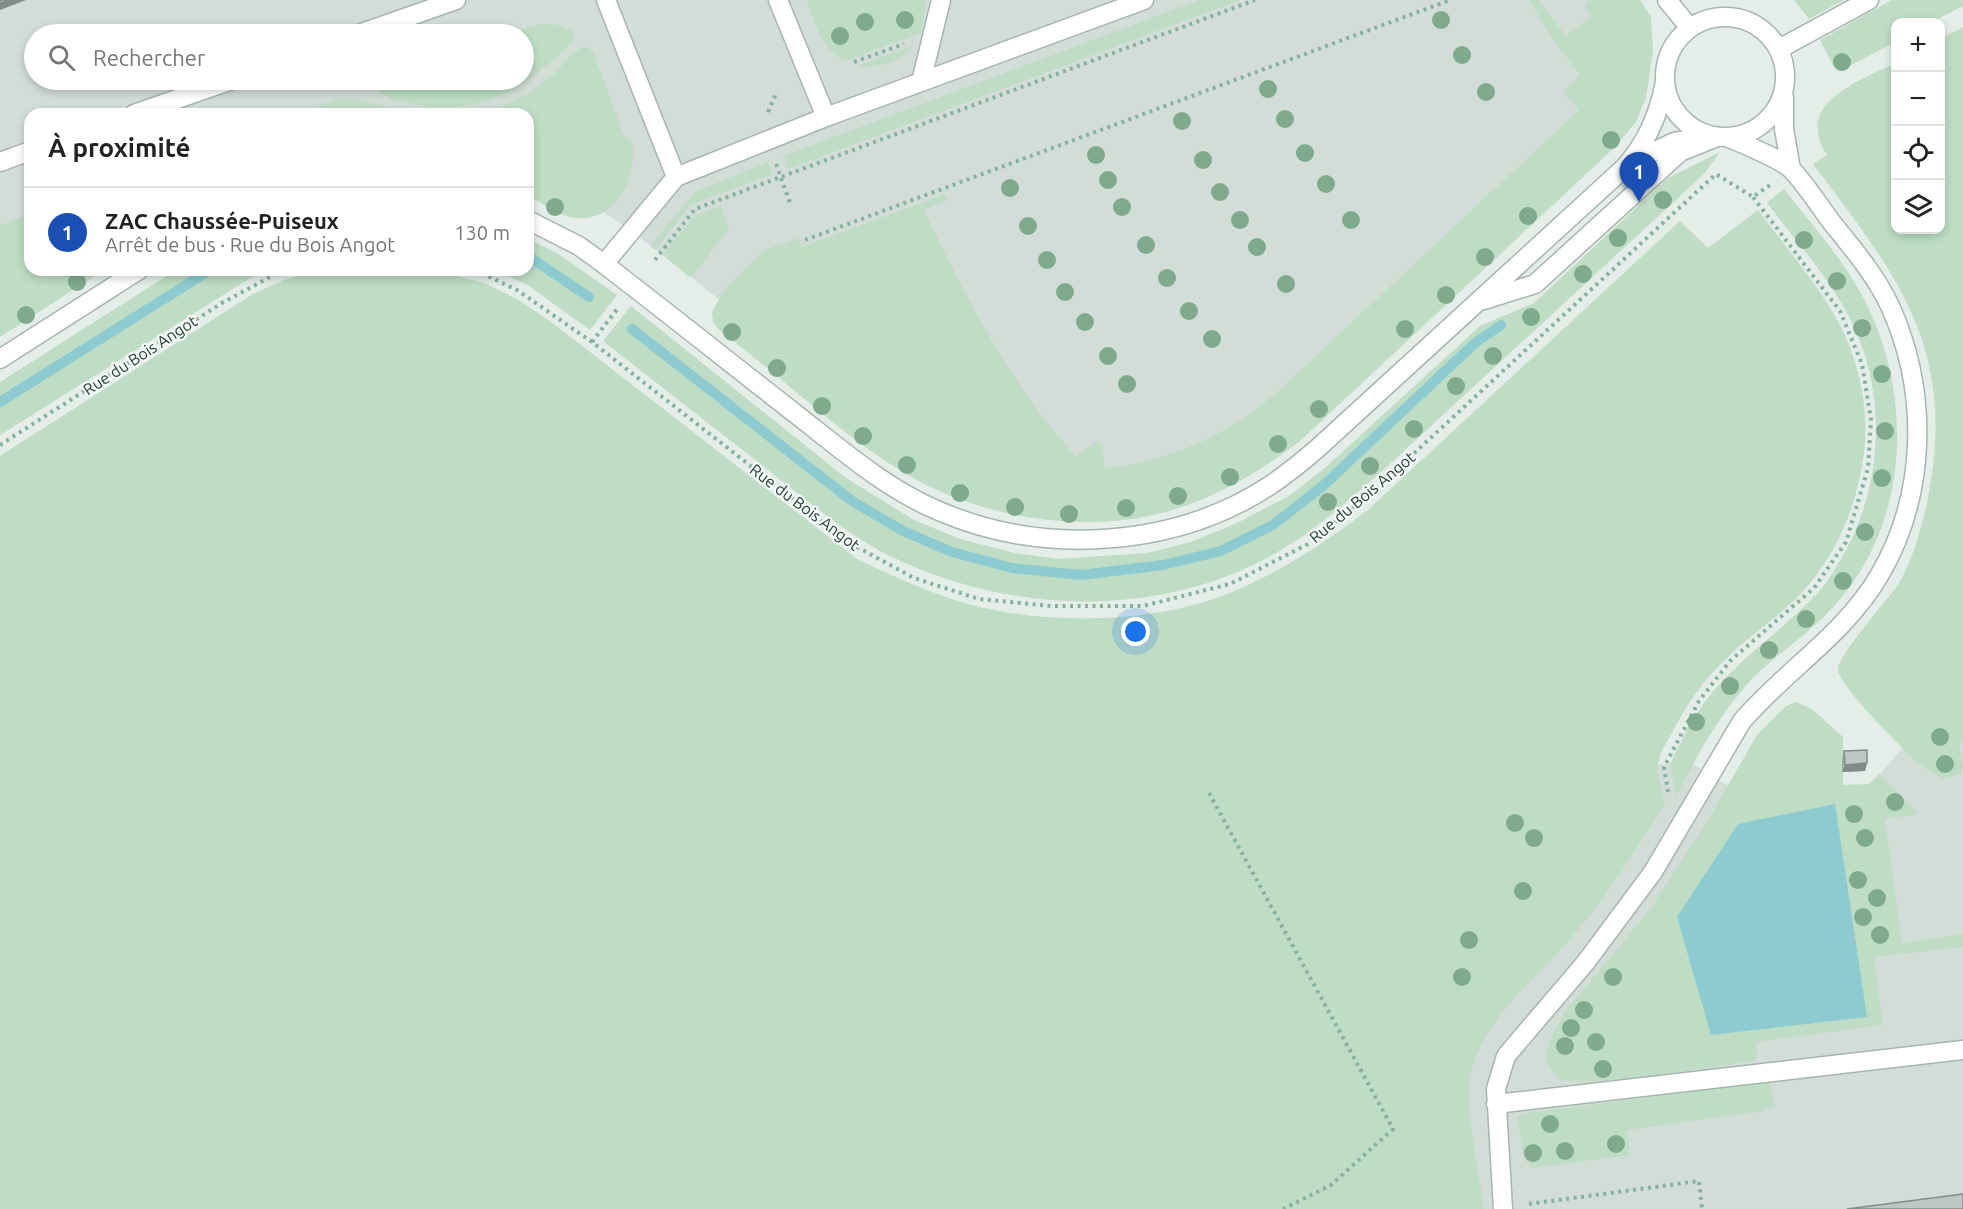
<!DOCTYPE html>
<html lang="fr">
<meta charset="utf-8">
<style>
body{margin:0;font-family:Ubuntu,sans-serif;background:#f6f6f6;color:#222}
.controls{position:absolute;right:18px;top:18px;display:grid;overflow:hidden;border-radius:12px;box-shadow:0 3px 9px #0003}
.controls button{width:54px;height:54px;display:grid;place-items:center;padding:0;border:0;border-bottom:2px solid #e0e0e0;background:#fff;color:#222;font:30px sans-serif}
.you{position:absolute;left:1136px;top:632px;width:21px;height:21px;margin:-15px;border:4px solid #fff;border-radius:50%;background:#1a73e8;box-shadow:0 0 0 9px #1a73e833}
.badge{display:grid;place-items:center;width:39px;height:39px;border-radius:50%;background:#111827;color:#fff;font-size:20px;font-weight:700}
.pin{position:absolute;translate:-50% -50px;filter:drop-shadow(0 2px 3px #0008)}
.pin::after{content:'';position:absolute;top:32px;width:21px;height:18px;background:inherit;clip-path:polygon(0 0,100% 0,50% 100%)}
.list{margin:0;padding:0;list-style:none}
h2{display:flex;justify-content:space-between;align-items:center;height:78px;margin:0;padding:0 24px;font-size:26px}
h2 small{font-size:20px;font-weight:400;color:#767676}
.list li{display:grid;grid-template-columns:39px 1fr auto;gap:18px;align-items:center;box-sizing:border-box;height:90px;padding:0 24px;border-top:2px solid #e0e0e0}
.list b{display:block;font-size:22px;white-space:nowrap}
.list p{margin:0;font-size:20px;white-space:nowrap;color:#767676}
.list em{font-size:20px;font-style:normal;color:#767676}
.icon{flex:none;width:33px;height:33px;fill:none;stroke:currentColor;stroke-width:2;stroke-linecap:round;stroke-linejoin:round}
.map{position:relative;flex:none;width:1963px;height:1209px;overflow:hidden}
.search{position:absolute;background:#fff;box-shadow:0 3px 9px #0003;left:24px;top:24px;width:510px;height:66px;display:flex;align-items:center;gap:15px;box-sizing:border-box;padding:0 21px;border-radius:33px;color:#767676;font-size:22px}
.panel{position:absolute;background:#fff;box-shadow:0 3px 9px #0003;left:24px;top:108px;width:510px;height:168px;border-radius:18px}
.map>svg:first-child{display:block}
.built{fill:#d2ddd7;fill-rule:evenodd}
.green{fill:#beddc4}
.water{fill:#8ecbd0}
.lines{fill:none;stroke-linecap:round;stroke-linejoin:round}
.stream{stroke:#8ecbd0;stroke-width:10}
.minor-casing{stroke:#a7b5af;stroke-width:21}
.path{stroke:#86b09f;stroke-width:4;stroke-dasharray:3 4.5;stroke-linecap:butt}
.minor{stroke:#fff;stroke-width:18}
.tree{fill:#80aa8e}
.wall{fill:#a0aca6}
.shaded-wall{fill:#828c87}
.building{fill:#bac8c1;stroke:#828c87;stroke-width:1.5}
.labels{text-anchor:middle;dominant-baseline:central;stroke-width:4.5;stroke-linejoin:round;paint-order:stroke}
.street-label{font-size:16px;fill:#243f35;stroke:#f5faf7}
</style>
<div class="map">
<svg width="1963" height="1209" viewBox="0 0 1963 1209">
<rect width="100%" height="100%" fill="#e4ede8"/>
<path class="built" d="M0 0H1623L1620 107 1328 376 1158 486 893 437 663 255 617 221 565 187 528 114H30V270L0 308ZM34 34H524V80H34Z
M1963 724V1209H1444L1391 800 1688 761 1738 792 1845 815 1917 731Z"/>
<path class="green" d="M807 0H926L921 33 845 61C821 49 815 23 807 0Z
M1200 0H1240L788 169 783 156Z
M1529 0H1538L1566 36 1592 16 1584 5 1589 0H1640L1651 17 1653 51 1646 97 1636 122 1614 148 1300 441C1259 472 1215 499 1165 512 1081 535 976 517 903 472 837 432 781 376 720 331L713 322 712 312 724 290 764 250 798 238 802 247 945 194 947 200 924 210C965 296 1011 386 1076 457L1096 441 1102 444 1105 469C1170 460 1223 438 1273 396L1579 110 1563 92 1580 75 1555 42Z
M1794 0H1844L1809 19Z
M1892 0H1963V6L1932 22H1896L1895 42 1840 71 1833 65 1820 40Z
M548 24 559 25 574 32V40C526 88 484 117 414 104 401 102 384 99 378 87L391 80H524V34H510L536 25Z
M1963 27V743L1959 744 1963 766 1961 773 1945 779C1936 775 1928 771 1921 765 1906 753 1840 687 1838 670 1837 656 1886 602 1897 586 1913 562 1924 520 1929 492 1956 346 1896 274 1813 164L1827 155C1793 102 1859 82 1895 63L1896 230H1940L1941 39Z
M914 45C900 61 879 70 858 66Z
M582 47 589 48 594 54 624 136 631 138C640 174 617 223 575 218 559 216 543 203 528 196V114H474C506 109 535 91 558 70 565 62 573 52 582 47Z
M344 97 416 114H297Z
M1720 152 1704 174 1379 474C1349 500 1320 526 1286 547 1169 620 1012 616 890 556 846 534 807 500 768 470 713 427 658 384 603 341L631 306 846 478 914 520 960 539 1015 553 1059 559 1148 553 1191 542 1235 524 1289 496 1326 467 1480 326 1534 303 1668 178Z
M768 162 772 174 690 205 655 250 650 246 695 192Z
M1784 189C1811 224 1843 259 1864 299 1914 396 1910 523 1834 606 1811 632 1781 651 1756 675 1721 710 1699 753 1676 796 1675 786 1671 774 1671 764 1672 757 1679 747 1682 740 1712 673 1776 640 1823 587 1829 580 1834 569 1840 561 1880 494 1888 406 1857 334 1837 286 1798 244 1767 203Z
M721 206 729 228 699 268 689 277 663 255 694 216Z
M1758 210C1786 248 1818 284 1840 325 1860 363 1869 411 1864 453 1858 500 1841 545 1811 582 1787 612 1754 631 1727 658 1705 678 1686 705 1673 731 1667 741 1660 753 1658 764 1656 775 1663 793 1665 804 1635 851 1607 897 1571 938 1537 978 1487 1016 1472 1068 1463 1102 1479 1173 1484 1209H0V456L253 294 284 280 319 270H433L484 283 517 299 550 321 857 559C897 578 940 598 984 608 1064 626 1171 622 1246 586 1291 565 1330 539 1369 509L1680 221 1708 248Z
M30 214V270H104L0 337V225Z
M528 239 557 253 617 295 590 330 529 286 496 270H528Z
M176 270H263L0 435V382Z
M1796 702 1813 710 1843 737V785L1869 784 1879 774 1916 811 1917 814 1885 819 1902 943 1963 934V947L1874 957 1883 1025 1756 1042 1757 1058 1755 1061C1722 1065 1583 1089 1561 1079 1553 1075 1548 1065 1545 1057L1554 1030 1567 1009 1649 911 1710 817 1757 735 1786 706Z
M1770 1082 1775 1107 1766 1108 1765 1111 1627 1130 1630 1155 1533 1168 1524 1159 1517 1117 1521 1114Z"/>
<path class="water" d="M1835 804 1867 1017 1711 1035 1677 917 1738 824Z"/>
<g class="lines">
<path class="stream" d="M528 256 589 297
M632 329 852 501 903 531 952 552 1012 568 1081 575 1163 565 1221 551 1273 525 1324 485 1475 343 1501 325
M0 402 210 270"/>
<g class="minor-casing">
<path id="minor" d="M778 0 826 117
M1667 0 1690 28
M1665 77a60 60 0 1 1 120 0a60 60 0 1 1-120 0Z
M359 34 456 0
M1779 49 1869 0
M921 82 941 0
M1784 97V129L1791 169
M134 114 232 80
M0 162 30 151
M1633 162 1674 142 1696 138
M676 177 826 117 1144 0
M528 220 579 246 604 264C669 314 733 365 797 415 842 450 886 489 939 511 1043 556 1174 548 1269 486 1287 474 1303 461 1319 447L1624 168C1646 144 1659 114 1665 82
M604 264 676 177 606 0
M1484 300 1535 284 1680 152 1717 137
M0 359 139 270
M1496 1104 1963 1050
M1503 1209 1496 1089 1506 1056 1586 962 1653 872 1742 721C1786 670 1844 635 1879 576 1927 495 1929 392 1890 306 1876 276 1854 250 1833 224 1820 207 1807 186 1792 170 1778 157 1745 145 1727 137"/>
</g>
<path class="path" d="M854 62 904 44
M768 112 777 91
M776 164 790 203
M805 240 1450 0
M655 260 695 209 1255 0
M475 270 517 290 592 342 848 542 914 578 979 599 1051 606H1143L1230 584 1308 544 1370 494 1716 174 1753 197 1770 185
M592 342 618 308
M0 445 222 303 283 270
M1668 792 1664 767 1699 701 1730 661 1814 588 1846 542 1868 468 1871 420 1862 364 1840 311 1753 197
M1209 793 1393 1129 1331 1185 1283 1209
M1529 1204 1699 1181 1702 1209"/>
<use href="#minor" class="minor"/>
</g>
<g class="tree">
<circle cx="905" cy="20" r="9"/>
<circle cx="1441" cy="20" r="9"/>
<circle cx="865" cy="22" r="9"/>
<circle cx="840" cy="36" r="9"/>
<circle cx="1462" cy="55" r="9"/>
<circle cx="1842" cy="62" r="9"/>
<circle cx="1268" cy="89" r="9"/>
<circle cx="1486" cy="92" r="9"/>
<circle cx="1285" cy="119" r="9"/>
<circle cx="1182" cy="121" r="9"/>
<circle cx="1611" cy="140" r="9"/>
<circle cx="1305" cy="153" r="9"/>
<circle cx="1096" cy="155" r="9"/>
<circle cx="1203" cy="160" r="9"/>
<circle cx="1108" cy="180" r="9"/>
<circle cx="1326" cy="184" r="9"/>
<circle cx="1010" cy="188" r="9"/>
<circle cx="1220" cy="192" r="9"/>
<circle cx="1663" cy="200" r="9"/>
<circle cx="555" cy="207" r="9"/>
<circle cx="1122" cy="207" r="9"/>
<circle cx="1528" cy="216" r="9"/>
<circle cx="1240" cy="220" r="9"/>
<circle cx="1351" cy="220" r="9"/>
<circle cx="1028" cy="226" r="9"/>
<circle cx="1618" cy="238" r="9"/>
<circle cx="1804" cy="240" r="9"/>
<circle cx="1146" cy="245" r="9"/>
<circle cx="1257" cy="247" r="9"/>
<circle cx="1485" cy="257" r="9"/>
<circle cx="1047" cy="260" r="9"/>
<circle cx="1583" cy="274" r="9"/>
<circle cx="1167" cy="278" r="9"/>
<circle cx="1837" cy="281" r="9"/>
<circle cx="77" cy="282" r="9"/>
<circle cx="1286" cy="284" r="9"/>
<circle cx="1065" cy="292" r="9"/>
<circle cx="1446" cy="295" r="9"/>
<circle cx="1189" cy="311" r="9"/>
<circle cx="26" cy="315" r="9"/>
<circle cx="1531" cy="317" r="9"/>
<circle cx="1085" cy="322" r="9"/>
<circle cx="1862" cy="328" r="9"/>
<circle cx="1405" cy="329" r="9"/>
<circle cx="732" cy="332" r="9"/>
<circle cx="1212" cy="339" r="9"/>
<circle cx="1108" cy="356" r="9"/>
<circle cx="1493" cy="356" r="9"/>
<circle cx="777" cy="368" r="9"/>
<circle cx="1882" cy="374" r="9"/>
<circle cx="1127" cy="384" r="9"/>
<circle cx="1456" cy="386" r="9"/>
<circle cx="822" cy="406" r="9"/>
<circle cx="1319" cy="409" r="9"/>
<circle cx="1414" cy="429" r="9"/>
<circle cx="1885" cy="431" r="9"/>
<circle cx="863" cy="436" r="9"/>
<circle cx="1278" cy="444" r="9"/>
<circle cx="907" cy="465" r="9"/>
<circle cx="1370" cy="466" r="9"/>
<circle cx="1230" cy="477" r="9"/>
<circle cx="1882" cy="478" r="9"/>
<circle cx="960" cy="493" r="9"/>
<circle cx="1178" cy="496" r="9"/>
<circle cx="1328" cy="502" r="9"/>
<circle cx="1015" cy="507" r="9"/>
<circle cx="1126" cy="508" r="9"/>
<circle cx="1069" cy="514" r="9"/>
<circle cx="1865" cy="532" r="9"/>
<circle cx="1843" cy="581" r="9"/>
<circle cx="1806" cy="619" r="9"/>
<circle cx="1769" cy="650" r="9"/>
<circle cx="1730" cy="686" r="9"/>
<circle cx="1696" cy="722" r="9"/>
<circle cx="1940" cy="737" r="9"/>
<circle cx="1945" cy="764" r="9"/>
<circle cx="1895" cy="802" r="9"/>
<circle cx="1854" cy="814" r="9"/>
<circle cx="1515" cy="823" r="9"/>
<circle cx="1534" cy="838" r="9"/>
<circle cx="1865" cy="838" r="9"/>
<circle cx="1858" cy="880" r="9"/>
<circle cx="1523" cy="891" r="9"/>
<circle cx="1877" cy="898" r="9"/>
<circle cx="1863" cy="917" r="9"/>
<circle cx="1880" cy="935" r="9"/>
<circle cx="1469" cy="940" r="9"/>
<circle cx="1462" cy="977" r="9"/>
<circle cx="1613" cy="977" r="9"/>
<circle cx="1584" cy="1010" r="9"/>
<circle cx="1571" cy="1028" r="9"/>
<circle cx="1596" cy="1042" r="9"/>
<circle cx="1565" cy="1046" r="9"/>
<circle cx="1603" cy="1069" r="9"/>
<circle cx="1550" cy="1124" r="9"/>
<circle cx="1616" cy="1144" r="9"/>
<circle cx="1565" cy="1151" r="9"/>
<circle cx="1533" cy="1153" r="9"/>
</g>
<path class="wall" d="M1844 751 1867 763 1865 771 1842 772V759Z"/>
<path class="shaded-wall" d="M9 0H26L0 10V3Z
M1867 763 1865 771 1842 772 1845 765Z"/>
<path class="building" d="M0 0H9L0 3Z
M1867 750V763L1845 765 1844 751Z
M1963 1194V1209H1847Z"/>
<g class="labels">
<g class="street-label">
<text transform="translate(140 355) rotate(-33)">Rue du Bois Angot</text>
<text transform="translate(1362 497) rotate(-40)">Rue du Bois Angot</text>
<text transform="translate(805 507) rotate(37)">Rue du Bois Angot</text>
</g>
</g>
</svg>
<div class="controls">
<button>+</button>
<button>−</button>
<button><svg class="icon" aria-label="locate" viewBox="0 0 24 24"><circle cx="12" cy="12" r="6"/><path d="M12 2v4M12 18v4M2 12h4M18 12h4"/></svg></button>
<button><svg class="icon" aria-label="layers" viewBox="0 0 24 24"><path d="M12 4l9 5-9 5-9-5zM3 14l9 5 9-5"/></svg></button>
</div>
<div class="you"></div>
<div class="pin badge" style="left:1639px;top:202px;background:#1a4fb4">1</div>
<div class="search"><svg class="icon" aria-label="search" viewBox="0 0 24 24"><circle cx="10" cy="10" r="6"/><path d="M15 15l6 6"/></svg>Rechercher</div>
<section class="panel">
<h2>À proximité<small></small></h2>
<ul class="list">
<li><span class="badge" style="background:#1a4fb4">1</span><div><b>ZAC Chaussée-Puiseux</b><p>Arrêt de bus · Rue du Bois Angot</p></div><em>130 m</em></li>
</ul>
</section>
</div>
